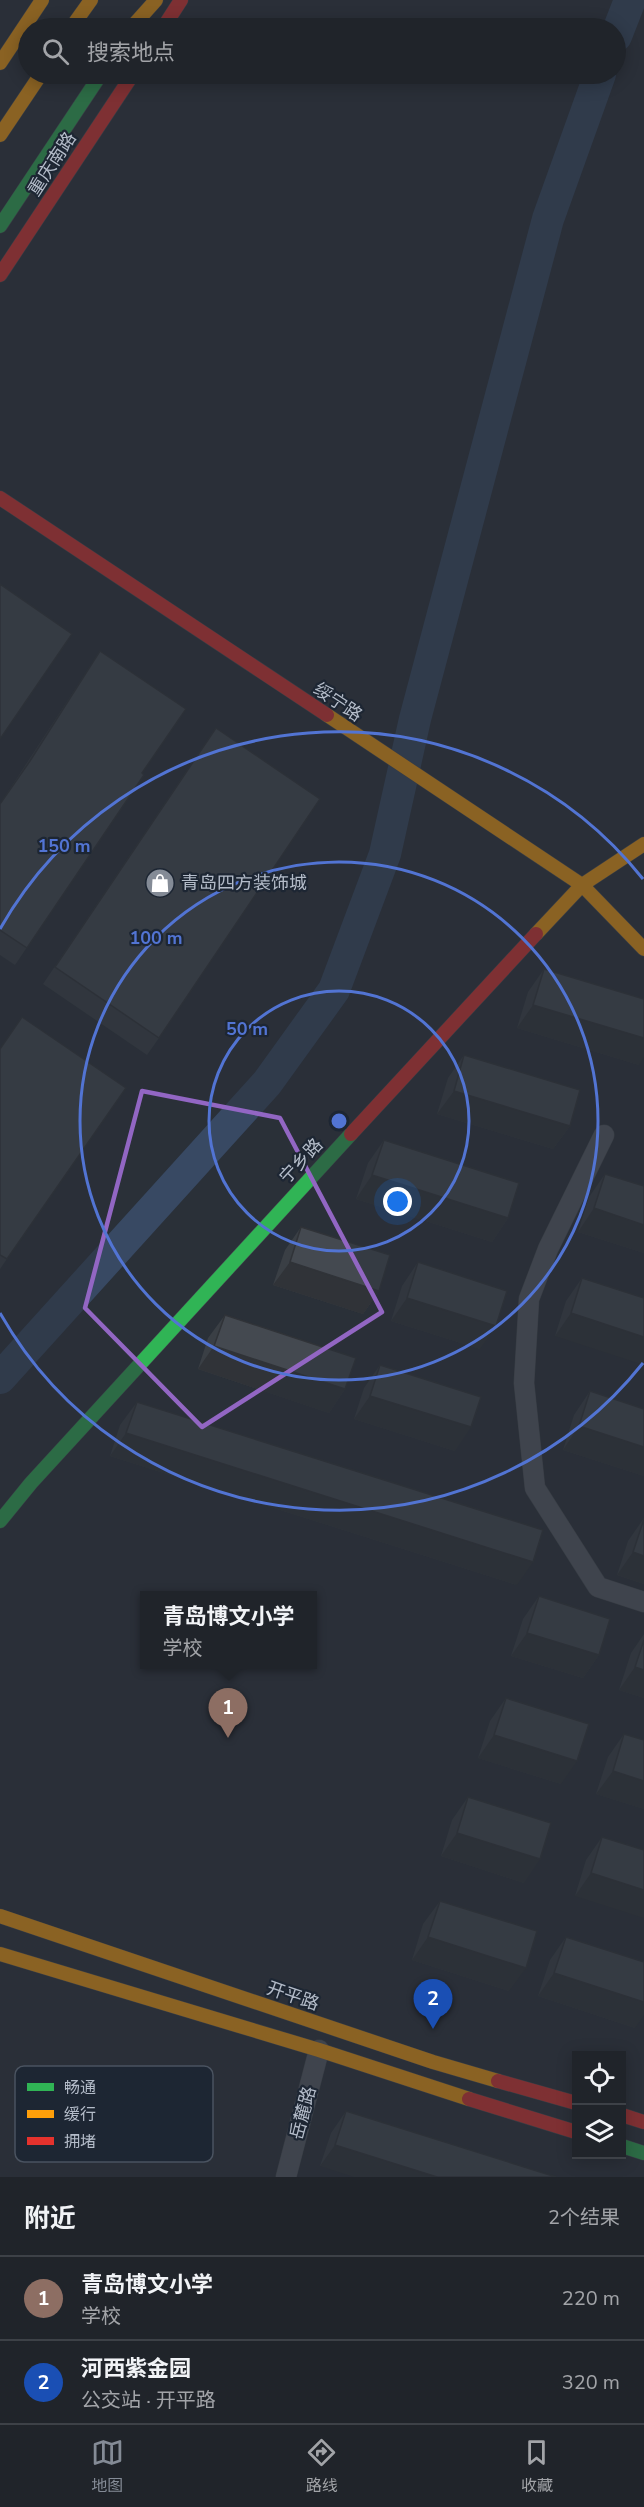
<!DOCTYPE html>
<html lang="zh">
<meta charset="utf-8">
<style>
body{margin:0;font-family:"Nunito Sans","Noto Sans SC",sans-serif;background:#282c32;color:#f1f3f6}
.controls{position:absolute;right:18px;bottom:18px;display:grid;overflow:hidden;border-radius:0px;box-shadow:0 3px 15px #0003}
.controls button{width:54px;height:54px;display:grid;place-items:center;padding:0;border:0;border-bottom:2px solid #3d4147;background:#20242a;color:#f1f3f6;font:30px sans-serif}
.you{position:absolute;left:398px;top:1202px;width:21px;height:21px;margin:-15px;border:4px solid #fff;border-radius:50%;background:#1a73e8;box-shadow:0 0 0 9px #1a73e833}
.badge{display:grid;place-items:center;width:39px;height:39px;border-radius:50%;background:#848b96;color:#fff;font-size:20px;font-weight:700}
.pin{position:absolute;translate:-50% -50px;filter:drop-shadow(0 2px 3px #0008)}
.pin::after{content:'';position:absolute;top:32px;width:21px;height:18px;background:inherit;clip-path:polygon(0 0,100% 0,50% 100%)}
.popup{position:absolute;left:140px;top:1591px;width:177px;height:78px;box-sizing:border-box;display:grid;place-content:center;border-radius:0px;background:#20242a;filter:drop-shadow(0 2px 4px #0005);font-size:20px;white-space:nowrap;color:#a2a4a8}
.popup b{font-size:22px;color:#f1f3f6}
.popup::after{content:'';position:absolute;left:50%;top:100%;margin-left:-12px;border:12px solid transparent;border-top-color:#20242a}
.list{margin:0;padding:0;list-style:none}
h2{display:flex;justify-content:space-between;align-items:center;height:78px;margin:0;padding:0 24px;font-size:26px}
h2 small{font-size:20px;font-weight:400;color:#a2a4a8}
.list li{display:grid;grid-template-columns:39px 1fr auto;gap:18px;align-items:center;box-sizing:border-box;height:84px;padding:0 24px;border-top:2px solid #3d4147}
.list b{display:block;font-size:22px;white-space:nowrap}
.list p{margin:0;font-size:20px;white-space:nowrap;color:#a2a4a8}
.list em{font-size:20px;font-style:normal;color:#a2a4a8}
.icon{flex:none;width:33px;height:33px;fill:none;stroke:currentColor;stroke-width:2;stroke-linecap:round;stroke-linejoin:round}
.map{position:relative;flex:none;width:644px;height:2177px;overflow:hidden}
.search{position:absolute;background:#20242a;box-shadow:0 3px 15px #0003;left:18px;right:18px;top:18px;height:66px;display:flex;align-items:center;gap:15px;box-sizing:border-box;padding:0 21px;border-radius:33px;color:#a2a4a8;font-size:22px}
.sheet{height:246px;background:#20242a}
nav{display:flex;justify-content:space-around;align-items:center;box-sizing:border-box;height:84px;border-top:2px solid #3d4147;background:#20242a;font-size:16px;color:#a2a4a8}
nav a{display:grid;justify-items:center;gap:3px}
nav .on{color:#848b96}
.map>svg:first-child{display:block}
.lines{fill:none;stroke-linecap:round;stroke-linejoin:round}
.river{stroke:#384963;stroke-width:32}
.street-casing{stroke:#484c53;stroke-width:21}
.fast-casing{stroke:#484c53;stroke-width:15}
.slow-casing{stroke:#484c53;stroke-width:15}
.jam-casing{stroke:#484c53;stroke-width:15}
.street{stroke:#5a5e66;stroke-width:20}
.fast{stroke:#30b455;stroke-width:14}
.slow{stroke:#ff9f0a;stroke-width:14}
.jam{stroke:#e5322d;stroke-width:14}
.wall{fill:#3a3f45}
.shaded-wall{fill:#303338}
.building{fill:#444950;stroke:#303338;stroke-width:1.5}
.marked{fill:none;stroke:#9266c3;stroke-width:4.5;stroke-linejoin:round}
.ring{fill:none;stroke:#5274d3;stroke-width:3}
.labels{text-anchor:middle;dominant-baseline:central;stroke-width:4.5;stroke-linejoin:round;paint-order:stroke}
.street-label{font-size:18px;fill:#b4bcc9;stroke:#1d2633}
.poi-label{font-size:18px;fill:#b4bcc9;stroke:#1d2633;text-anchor:start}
.key{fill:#1d2633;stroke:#4a5360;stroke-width:1.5}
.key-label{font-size:16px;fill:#b4bcc9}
.centre{fill:#5274d3;stroke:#1d2633;stroke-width:3}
.ring-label{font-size:18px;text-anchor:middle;font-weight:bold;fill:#5274d3;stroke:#1d2633;stroke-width:4.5;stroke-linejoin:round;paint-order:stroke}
</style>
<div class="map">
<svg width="644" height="2177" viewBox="0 0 644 2177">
<rect width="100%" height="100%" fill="#2a3038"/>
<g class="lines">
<path class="river" d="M616 36 630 0
M0 1378 267 1083 334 990 385 854 415 719 548 219 600 74"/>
<g class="street-casing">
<path id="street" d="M604 1135 548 1249 529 1299 524 1383 535 1488 598 1587 644 1602
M286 2177 319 2050"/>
</g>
<g class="fast-casing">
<path id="fast" d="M0 226 101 74
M0 1521 31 1483 351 1134
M622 2146 644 2153"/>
</g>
<g class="slow-casing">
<path id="slow" d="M71 28 91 0
M131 28 156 0
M0 63 42 0
M0 135 41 74
M327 715 582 885 644 949
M536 934 582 885 644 844
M0 1916 433 2062 498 2081
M0 1954 319 2050 469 2099"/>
</g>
<g class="jam-casing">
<path id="jam" d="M163 28 181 0
M0 275 133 74
M0 498 327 715
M351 1134 536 934
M498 2081 576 2103
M469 2099 576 2132
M622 2115 644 2122"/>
</g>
<use href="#street" class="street"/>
<use href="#fast" class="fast"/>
<use href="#slow" class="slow"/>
<use href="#jam" class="jam"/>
</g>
<path class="wall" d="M100 651 142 773 144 775 15 965 0 955V804Z
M204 745 159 1038 147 1055 43 984Z
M544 969 639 1065 517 1028 528 992Z
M0 1049 126 1088 0 1269Z
M464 1055 570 1126 553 1149 437 1114 448 1078Z
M384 1140 508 1218 492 1242 356 1199 368 1163Z
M605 1174 644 1186V1253L578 1232 589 1197Z
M301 1227 379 1291 363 1314 273 1285 285 1250Z
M418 1262 480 1349 391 1321 402 1286Z
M582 1278 644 1298 555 1336 566 1301Z
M225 1315 345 1389 329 1413 198 1369 208 1338Z
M380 1365 455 1451 354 1419 364 1388Z
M590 1391 644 1409V1476L563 1450 574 1415Z
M137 1402 517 1585 110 1456 120 1425Z
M644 1518V1584L617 1575 628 1541Z
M539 1596 599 1655 583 1678 511 1656 523 1619Z
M644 1634V1698L619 1690 631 1653Z
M506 1698 561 1784 478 1758 490 1721Z
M624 1734 644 1740V1809L596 1794 608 1757Z
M468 1797 524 1883 441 1856 452 1820Z
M602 1837 644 1850 575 1896 586 1860Z
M440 1901 509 1991 412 1960 423 1924Z
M566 1937 635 2028 538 1996 550 1960Z
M346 2111 556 2177 320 2166 331 2133Z"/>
<path class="shaded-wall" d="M533 1005 644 1038V1057L639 1065 517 1028Z
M454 1091 570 1126 553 1149 437 1114Z
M372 1175 508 1218 492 1242 356 1199Z
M594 1208 644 1225V1253L578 1232Z
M290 1262 379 1291 363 1314 273 1285Z
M407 1298 496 1326 480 1349 391 1321Z
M571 1313 644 1337V1365L555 1336Z
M214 1346 345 1389 329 1413 198 1369Z
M370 1396 471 1427 455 1451 354 1419Z
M579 1426 644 1447V1476L563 1450Z
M126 1433 533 1562 517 1585 110 1456Z
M633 1552 644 1556V1584L617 1575Z
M527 1633 599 1655 583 1678 511 1656Z
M635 1667 644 1670V1698L619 1690Z
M494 1735 577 1761 561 1784 478 1758Z
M613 1771 644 1781V1809L596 1794Z
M457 1833 540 1859 524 1883 441 1856Z
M591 1873 644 1890V1918L575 1896Z
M428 1937 526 1968 509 1991 412 1960Z
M554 1973 644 2002V2015L635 2028 538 1996Z
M335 2145 437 2177H354L320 2166Z"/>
<path class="building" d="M0 584 72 634 0 739Z
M100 651 186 709 142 773 144 775 27 948 0 930V804L30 761Z
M216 728 320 799 159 1038 55 967Z
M544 969 644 999V1038L533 1005Z
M22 1017 126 1088 7 1259 0 1255V1049Z
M464 1055 580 1090 570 1126 454 1091Z
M384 1140 519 1183 508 1218 372 1175Z
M605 1174 644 1186V1225L594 1208Z
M301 1227 390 1255 379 1291 290 1262Z
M418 1262 507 1291 496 1326 407 1298Z
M582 1278 644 1298V1337L571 1313Z
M225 1315 356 1358 345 1389 214 1346Z
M380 1365 481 1397 471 1427 370 1396Z
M590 1391 644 1409V1447L579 1426Z
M137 1402 543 1530 533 1562 126 1433Z
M644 1519V1556L633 1552Z
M539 1596 610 1619 599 1655 527 1633Z
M644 1640V1670L635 1667Z
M506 1698 589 1724 577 1761 494 1735Z
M624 1734 644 1740V1781L613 1771Z
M468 1797 551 1823 540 1859 457 1833Z
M602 1837 644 1850V1890L591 1873Z
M440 1901 537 1931 526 1968 428 1937Z
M566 1937 644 1962V2002L554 1973Z
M346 2111 556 2177H437L335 2145Z"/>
<path d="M0 0H644V2177H0ZM142 1091 280 1118 382 1312 202 1427 85 1308Z" fill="#2a3038" fill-opacity=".55" fill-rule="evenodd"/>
<path class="marked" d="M142 1091 280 1118 382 1312 202 1427 85 1308Z"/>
<g class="ring">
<circle cx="339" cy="1121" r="130"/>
<circle cx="339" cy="1121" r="259"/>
<path d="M643 1363A389 389 0 0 1 0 1313M0 929A389 389 0 0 1 643 879"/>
</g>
<defs>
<g id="shop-disc" transform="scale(1.5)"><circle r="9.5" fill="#848b96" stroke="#1d2633"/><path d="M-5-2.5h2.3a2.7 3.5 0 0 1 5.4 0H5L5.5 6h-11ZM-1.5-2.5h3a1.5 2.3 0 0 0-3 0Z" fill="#fff"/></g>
</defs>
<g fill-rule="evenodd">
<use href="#shop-disc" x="160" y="883"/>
</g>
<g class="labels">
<g class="street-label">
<text transform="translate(52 164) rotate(-57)">重庆南路</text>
<text transform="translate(338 702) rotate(34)">绥宁路</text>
<text transform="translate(301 1161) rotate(-47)">宁乡路</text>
<text transform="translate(293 1996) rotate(19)">开平路</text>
<text transform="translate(303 2113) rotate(-75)">岳麓路</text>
</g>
<g class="poi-label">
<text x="181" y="883">青岛四方装饰城</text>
</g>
</g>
<rect x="15" y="2066" width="198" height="96" rx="9" class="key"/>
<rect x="27" y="2083" width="27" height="8" fill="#30b455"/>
<rect x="27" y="2110" width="27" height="8" fill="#ff9f0a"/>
<rect x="27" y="2137" width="27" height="8" fill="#e5322d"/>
<g class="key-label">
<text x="64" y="2093">畅通</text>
<text x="64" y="2120">缓行</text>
<text x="64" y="2147">拥堵</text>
</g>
<circle cx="339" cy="1121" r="9" class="centre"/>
<g class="ring-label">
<text x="64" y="852">150 m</text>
<text x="156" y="944">100 m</text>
<text x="247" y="1035">50 m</text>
</g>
</svg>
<div class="controls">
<button><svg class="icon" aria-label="locate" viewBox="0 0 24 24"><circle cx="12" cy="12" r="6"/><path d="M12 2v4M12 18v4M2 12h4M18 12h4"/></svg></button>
<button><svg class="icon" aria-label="layers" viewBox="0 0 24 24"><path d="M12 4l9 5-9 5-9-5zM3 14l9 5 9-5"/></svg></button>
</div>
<div class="you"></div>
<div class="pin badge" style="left:228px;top:1738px;background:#8d6e63">1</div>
<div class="popup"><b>青岛博文小学</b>学校</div>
<div class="pin badge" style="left:433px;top:2029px;background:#1a4fb4">2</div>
<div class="search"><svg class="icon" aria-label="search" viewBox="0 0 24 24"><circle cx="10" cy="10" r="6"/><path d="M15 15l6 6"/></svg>搜索地点</div>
</div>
<section class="sheet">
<h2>附近<small>2个结果</small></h2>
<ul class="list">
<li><span class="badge" style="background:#8d6e63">1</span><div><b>青岛博文小学</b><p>学校</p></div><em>220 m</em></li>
<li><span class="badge" style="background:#1a4fb4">2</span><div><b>河西紫金园</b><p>公交站 · 开平路</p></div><em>320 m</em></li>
</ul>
</section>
<nav>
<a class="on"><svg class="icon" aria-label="map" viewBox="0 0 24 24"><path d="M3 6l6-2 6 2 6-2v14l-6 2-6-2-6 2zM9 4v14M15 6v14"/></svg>地图</a>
<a><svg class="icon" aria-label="directions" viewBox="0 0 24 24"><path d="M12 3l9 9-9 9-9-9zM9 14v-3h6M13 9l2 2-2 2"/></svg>路线</a>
<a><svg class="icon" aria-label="saved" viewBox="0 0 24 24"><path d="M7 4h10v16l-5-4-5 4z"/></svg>收藏</a>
</nav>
